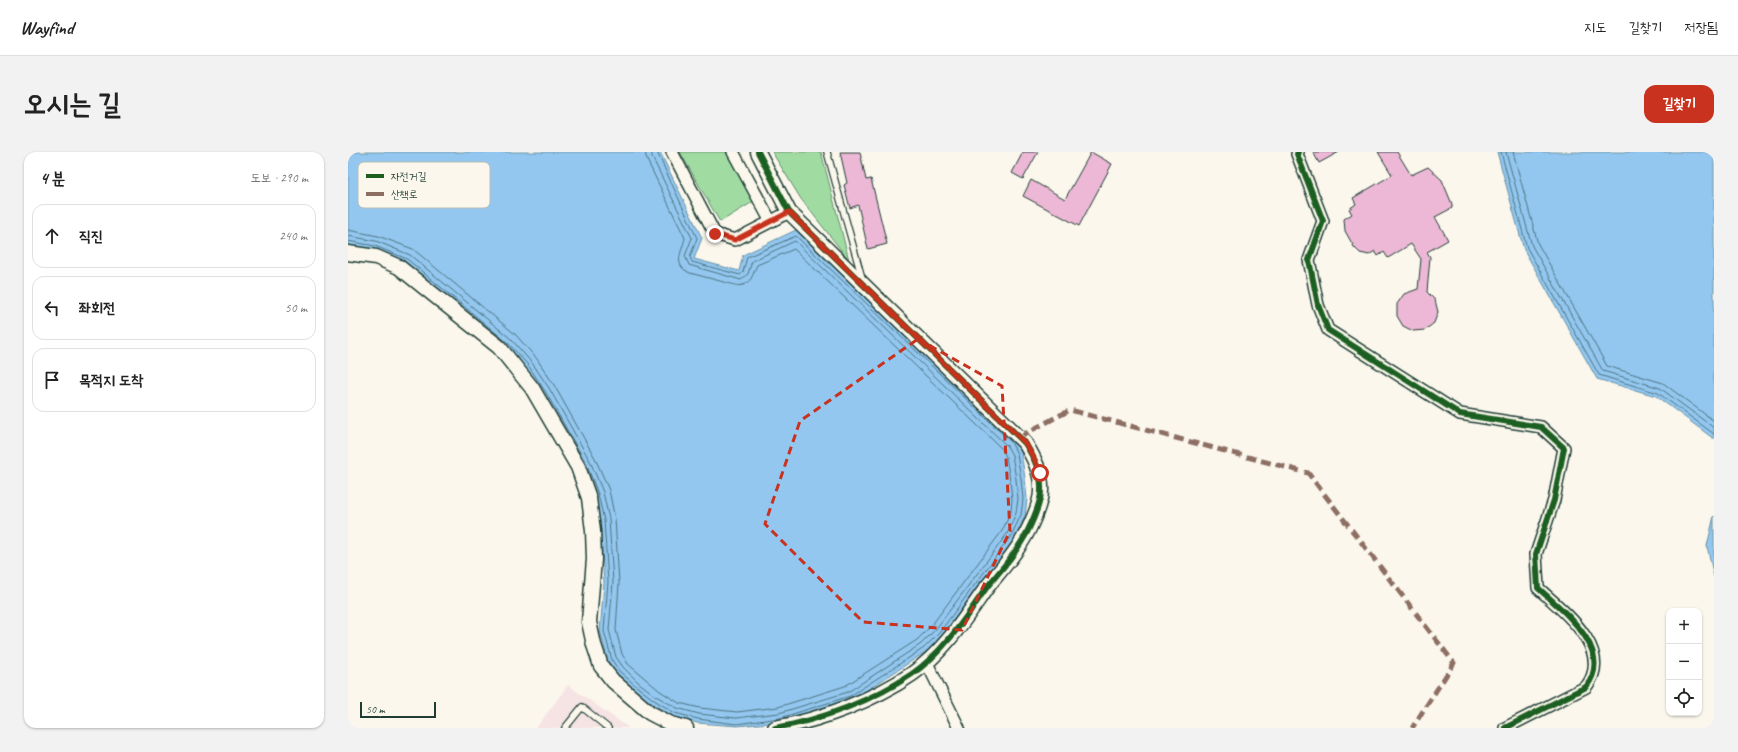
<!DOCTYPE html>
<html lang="ko">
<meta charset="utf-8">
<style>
body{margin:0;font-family:Caveat,"Poor Story",sans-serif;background:#f2f2f2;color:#222}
.controls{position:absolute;right:12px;bottom:12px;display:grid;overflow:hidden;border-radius:8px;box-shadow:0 1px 3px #0004}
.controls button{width:36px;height:36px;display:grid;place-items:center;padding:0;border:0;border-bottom:1px solid #e0e0e0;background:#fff;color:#222;font:20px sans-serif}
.scale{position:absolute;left:12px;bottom:10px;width:76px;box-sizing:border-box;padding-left:4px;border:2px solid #1f3d34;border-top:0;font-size:11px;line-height:14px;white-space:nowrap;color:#1f3d34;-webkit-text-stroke:3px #fbf7ec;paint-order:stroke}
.stop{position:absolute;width:12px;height:12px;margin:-9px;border:3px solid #c8321e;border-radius:50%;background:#fff}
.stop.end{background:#c8321e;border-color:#fff;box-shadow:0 1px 4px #0008}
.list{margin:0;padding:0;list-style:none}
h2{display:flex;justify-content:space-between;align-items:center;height:52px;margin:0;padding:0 16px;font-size:17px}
h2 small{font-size:13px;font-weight:400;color:#767676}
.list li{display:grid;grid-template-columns:26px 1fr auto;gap:12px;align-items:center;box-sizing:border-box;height:64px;margin:0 8px 8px;padding:0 8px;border:1px solid #e0e0e0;border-radius:12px}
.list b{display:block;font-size:15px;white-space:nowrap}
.list em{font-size:13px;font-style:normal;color:#767676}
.icon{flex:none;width:22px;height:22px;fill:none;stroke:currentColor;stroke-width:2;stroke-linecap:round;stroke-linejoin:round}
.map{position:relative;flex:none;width:1366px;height:576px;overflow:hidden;border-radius:12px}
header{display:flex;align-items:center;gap:24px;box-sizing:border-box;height:56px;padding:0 20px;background:#fff;border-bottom:1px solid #e0e0e0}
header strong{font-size:19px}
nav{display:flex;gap:22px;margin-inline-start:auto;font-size:14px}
.intro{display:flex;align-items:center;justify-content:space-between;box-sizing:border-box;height:96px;padding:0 24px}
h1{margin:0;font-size:28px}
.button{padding:10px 18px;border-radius:12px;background:#c8321e;color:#fff;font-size:14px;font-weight:700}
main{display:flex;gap:24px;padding:0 24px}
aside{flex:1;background:#fff;border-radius:12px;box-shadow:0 1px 3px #0004}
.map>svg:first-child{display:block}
.built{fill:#f6e4e5}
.green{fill:#a0dca2;stroke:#608c6b}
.water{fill:#93c7f0;stroke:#6590a5}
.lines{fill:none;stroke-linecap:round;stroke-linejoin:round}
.shore{stroke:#4d747f;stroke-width:1}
.building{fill:#ecb8d6;stroke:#1f3d34}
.service-casing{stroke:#1f3d34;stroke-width:8}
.minor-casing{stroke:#1f3d34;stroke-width:14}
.tertiary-casing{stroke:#1f3d34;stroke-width:17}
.service{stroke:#fbf7ec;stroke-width:5.5}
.minor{stroke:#fbf7ec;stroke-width:11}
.tertiary{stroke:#fbf7ec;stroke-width:14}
.quiet{stroke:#8d6e63;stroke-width:5;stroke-dasharray:10 5;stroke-linecap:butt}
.cycleway-casing{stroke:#fbf7ec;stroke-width:8}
.cycleway{stroke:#1b5e20;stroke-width:6}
.route{stroke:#c8321e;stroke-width:5}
.marked{fill:none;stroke:#c8321e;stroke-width:3;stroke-dasharray:8 5;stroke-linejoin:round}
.key{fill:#fbf7ec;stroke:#b9bfb5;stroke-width:1}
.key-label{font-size:11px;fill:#1f3d34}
</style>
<header>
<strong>Wayfind</strong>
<nav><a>지도</a><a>길찾기</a><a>저장됨</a></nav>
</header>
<div class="intro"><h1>오시는 길</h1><a class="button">길찾기</a></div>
<main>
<aside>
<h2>4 분<small>도보 · 290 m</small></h2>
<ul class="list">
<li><svg class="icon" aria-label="ahead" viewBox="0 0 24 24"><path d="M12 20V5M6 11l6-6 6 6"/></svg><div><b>직진</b></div><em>240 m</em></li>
<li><svg class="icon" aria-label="left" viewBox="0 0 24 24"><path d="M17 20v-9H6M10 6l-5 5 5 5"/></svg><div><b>좌회전</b></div><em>50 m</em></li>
<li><svg class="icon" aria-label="arrive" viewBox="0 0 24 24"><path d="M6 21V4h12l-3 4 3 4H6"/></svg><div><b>목적지 도착</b></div></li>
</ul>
</aside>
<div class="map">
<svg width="1366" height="576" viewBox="0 0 1366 576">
<rect width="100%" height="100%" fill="#fbf7ec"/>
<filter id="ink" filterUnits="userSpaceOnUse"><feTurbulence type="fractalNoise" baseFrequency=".025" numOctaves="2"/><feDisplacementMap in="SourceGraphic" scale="8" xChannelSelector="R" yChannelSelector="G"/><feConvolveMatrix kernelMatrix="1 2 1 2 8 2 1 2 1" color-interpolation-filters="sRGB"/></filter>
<g filter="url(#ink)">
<path class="built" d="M220 533 281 576H188Z"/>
<path class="green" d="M332 0H380L408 48 372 70Z
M424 0H473L501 108 453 47Z"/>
<path class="water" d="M0 0H312L354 86 346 107 391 119 395 103 448 78 667 288 673 300 677 326 679 347 677 364 667 386 594 484 579 499 504 548 433 570 389 574 349 571 325 564 303 551 284 536 268 521 260 509 252 479 256 431 252 368 246 343 193 241 116 160 57 110 26 98 0 93Z
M1149 0H1366V287L1308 244 1249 227 1176 98Z
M1366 364V425L1359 394Z"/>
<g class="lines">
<path class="shore" d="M1153 0 1179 96 1251 223 1310 241 1366 282
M1158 0 1184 94 1255 219 1312 236 1366 276
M1165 0 1190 92 1259 214 1315 231 1366 269
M0 78 30 84 65 97 167 182 189 207 206 233 247 306 261 338 267 367 271 431 268 478 274 502 280 512 312 539 331 551 352 556 389 560 430 555 497 534 569 488 583 474 654 379 663 360 664 347 662 328 658 305 654 297 446 97 409 113C404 124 402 136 387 133L342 121C324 113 334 100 337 86L299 8 297 0
M0 84 28 89 62 103 163 187 184 211 201 236 242 309 255 340 261 367 265 430 261 478 268 505 275 515 290 530 308 544 329 556 351 562 388 566 431 561 500 540 573 492 587 478 659 382 668 361 670 347 668 327 664 303 659 294 447 89 404 109 400 122 393 128 341 113 337 104 344 86 304 5V0
M0 89 27 94 59 107 160 191 180 213 197 239 238 311 250 342 256 368 260 430 256 479 264 508 271 519 287 533 306 548 327 561 350 567 388 572 432 566 502 544 576 496 591 481 663 384 673 363 675 347 673 327 669 302 663 290 448 84 399 105 395 120 392 123 344 110 342 105 349 86 309 0"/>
</g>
<path class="building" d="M492 0H512L518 28 523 27 539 92 520 97 510 53 502 56 496 33 499 31Z
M675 0H690L675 27 664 21Z
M743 0 764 12 731 74 675 44 683 28 717 47Z
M965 0H991L971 11Z
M1030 0H1049L1063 23 1080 15 1094 28 1104 52V56L1087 65 1100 88 1079 100 1082 105 1079 140 1087 148 1090 160 1086 171 1077 178 1065 179 1055 174 1049 164V152L1056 142 1070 137 1073 107 1063 92 1040 106 1036 100 1030 104 1027 99 1021 103 1012 101 1006 95 997 79 996 67 1004 62 1001 57 1008 52 1005 46 1044 23Z"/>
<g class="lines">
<g class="service-casing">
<path id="service" d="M479 0 514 126
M217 576 234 555 260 576"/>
</g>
<g class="minor-casing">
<path id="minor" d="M324 0 367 82 387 88 441 60
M385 0 422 68
M950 0 949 2 975 69 961 108 970 153 980 178 1112 262 1193 275 1216 296 1206 348 1188 402 1190 436C1215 459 1267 498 1238 535L1157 576
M579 511 611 576"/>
</g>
<g class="tertiary-casing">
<path id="tertiary" d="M410 0 441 60 677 291C686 306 694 321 693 339 693 352 681 378 674 389 664 406 651 420 639 435 617 466 596 500 564 522 526 548 473 568 427 576
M0 101 28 105 51 115 151 195 184 236 230 315 241 346 245 379 246 407 241 470 246 493 253 514 265 529 302 561 323 572 338 576"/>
</g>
<use href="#service" class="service"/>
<use href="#minor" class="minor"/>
<use href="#tertiary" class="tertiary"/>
<path class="quiet" d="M672 286 680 280 722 258 960 321 1106 511 1064 576"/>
<g class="cycleway-casing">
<path id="cycleway" d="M410 0 441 60 677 291C686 306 694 321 693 339 693 352 681 378 674 389 664 406 651 420 639 435 617 466 596 500 564 522 526 548 473 568 427 576
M950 0 949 2 975 69 961 108 970 153 980 178 1112 262 1193 275 1216 296 1206 348 1188 402 1190 436C1215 459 1267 498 1238 535L1157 576"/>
</g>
<use href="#cycleway" class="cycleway"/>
</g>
</g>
<g class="lines" filter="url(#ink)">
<path class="route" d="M367 82 387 88 441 60 677 291 686 306 692 321"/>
</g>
<path class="marked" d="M570 187 654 234 662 379 614 478 515 470 417 372 452 269Z"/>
<rect x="10" y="10" width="132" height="46" rx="6" class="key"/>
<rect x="18" y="22" width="18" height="4" fill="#1b5e20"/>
<rect x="18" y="40" width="18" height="4" fill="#8d6e63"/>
<g class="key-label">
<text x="43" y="28">자전거길</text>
<text x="43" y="46">산책로</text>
</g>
</svg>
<div class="controls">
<button>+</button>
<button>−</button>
<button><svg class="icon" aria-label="locate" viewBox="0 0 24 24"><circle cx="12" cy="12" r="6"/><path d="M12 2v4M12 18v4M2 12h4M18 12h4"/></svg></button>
</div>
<div class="scale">50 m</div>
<div class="stop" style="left:692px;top:321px"></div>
<div class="stop end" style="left:367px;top:82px"></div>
</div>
</main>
